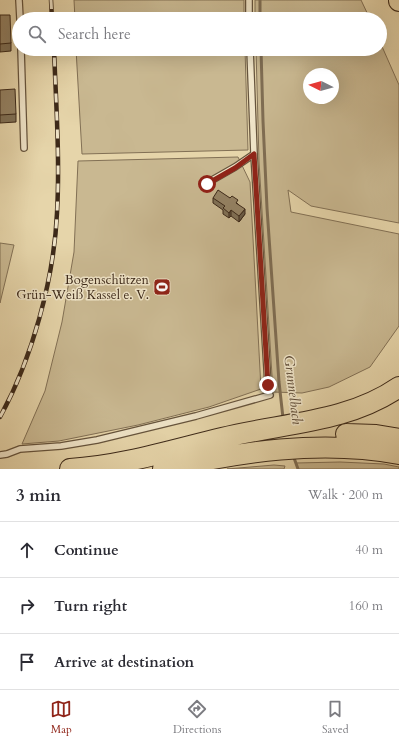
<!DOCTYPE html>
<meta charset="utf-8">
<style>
body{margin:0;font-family:Cardo,serif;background:#f2f2f3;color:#2b2b33}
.compass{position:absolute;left:303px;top:68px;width:36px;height:36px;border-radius:50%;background:#fff;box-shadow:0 4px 16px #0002;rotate:275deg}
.stop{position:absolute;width:12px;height:12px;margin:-9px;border:3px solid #8f2418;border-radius:50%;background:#fff}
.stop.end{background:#8f2418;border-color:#fff;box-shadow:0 1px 4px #0008}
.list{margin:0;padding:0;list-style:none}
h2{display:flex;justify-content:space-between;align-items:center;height:52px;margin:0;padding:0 16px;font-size:17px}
h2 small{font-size:13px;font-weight:400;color:#7c7c81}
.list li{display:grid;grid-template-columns:26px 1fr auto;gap:12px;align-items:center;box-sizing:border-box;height:56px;padding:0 16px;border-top:1px solid #e1e1e2}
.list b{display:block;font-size:15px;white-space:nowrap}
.list em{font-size:13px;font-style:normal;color:#7c7c81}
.icon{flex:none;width:22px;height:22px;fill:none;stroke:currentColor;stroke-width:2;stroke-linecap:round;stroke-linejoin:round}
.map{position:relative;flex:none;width:399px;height:469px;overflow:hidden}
.search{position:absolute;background:#fff;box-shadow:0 4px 16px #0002;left:12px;right:12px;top:12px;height:44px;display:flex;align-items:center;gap:10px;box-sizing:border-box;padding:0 14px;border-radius:22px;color:#7c7c81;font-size:15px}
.sheet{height:220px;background:#fff}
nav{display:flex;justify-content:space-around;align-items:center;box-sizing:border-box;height:56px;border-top:1px solid #e1e1e2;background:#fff;font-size:11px;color:#7c7c81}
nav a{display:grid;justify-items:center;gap:2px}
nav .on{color:#8f2418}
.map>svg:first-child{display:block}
.green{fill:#c9b891;stroke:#827055;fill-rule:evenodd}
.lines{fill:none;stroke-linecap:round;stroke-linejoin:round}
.stream{stroke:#7f6d53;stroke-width:3}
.lane-casing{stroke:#66543d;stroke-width:8}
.highway-casing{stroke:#3c2919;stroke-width:22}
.lane{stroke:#efe4c8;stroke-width:5.5}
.highway{stroke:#e6d5aa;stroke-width:20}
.rail-casing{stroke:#3c2919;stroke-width:4.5}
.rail{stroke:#efe4c8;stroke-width:3;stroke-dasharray:9;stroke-linecap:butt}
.wall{fill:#7f7056;stroke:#3c2919}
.shaded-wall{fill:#685b46;stroke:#3c2919}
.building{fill:#948264;stroke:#3c2919}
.route{stroke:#8f2418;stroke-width:5}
.labels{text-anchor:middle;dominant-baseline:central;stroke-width:3;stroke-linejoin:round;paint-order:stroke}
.poi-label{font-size:13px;fill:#3c2919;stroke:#efe4c8;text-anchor:end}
.water-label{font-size:14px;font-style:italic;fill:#5e4b36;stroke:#efe4c8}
</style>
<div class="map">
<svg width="399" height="469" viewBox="0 0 399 469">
<rect width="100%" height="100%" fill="#e6d5aa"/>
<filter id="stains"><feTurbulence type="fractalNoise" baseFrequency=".005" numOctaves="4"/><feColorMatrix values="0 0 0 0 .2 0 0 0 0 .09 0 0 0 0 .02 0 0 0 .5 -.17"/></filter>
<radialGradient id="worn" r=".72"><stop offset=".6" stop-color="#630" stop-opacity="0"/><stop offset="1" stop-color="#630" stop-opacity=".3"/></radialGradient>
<path class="green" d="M74 0H244V19H75Z
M255 0H361L370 19H255Z
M380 42 399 85V223L311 206 288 190 291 212 399 234V326L370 367 329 387 302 393 273 392 259 161 256 49H380ZM309 74H333V98H309Z
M76 49H245L248 150 82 154Z
M238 157 250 182 261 389 209 407 138 425 59 441 22 444 45 391 62 322 74 252 78 161Z
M0 243 14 245 0 303Z
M340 462 384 464 399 467V469H298L296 463Z
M274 465 285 466 284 469H227Z"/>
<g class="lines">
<path class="stream" d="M260 0V19
M261 49 263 121 267 208 279 382 283 418
M293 455 298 469"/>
<g class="lane-casing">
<path id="lane" d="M19 0 20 19
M249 0V19
M21 49 24 148
M250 49 254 154 268 385
M207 183 235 167 254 154
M0 455 7 454 20 449 61 446 97 440 196 416 270 395"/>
</g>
<g class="highway-casing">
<path id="highway" d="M399 0V1
M346 434 376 435 399 439
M70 469C121 466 172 450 222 438 282 423 347 423 399 387
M163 469C240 452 320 439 399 454"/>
</g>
<use href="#lane" class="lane"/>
<use href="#highway" class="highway"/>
<g class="rail-casing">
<path id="rail" d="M51 0 52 19
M0 417C32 359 54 279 57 213 60 159 56 104 54 49"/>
</g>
<use href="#rail" class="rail"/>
</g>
<path class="wall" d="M0 15 11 43V51L0 52Z
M0 90 16 114V122L0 123Z
M213 198H230L238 204 245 214 239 222 231 216 229 218 223 214V210L213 203Z"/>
<path class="shaded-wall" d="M245 209V214L239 222V216Z
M231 210V216L229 218V213Z"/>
<path class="building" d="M0 15H10L11 43 0 44Z
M15 89 16 114 0 115V90Z
M218 190 230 198 232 196 238 200 236 203 245 209 239 216 231 210 229 213 223 208 225 206 213 198Z"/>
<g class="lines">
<path class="route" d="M207 184 235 168 254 154 268 385"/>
</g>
<defs>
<g id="stadium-square" transform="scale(0.9)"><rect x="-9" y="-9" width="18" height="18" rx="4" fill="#8f2418" stroke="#efe4c8"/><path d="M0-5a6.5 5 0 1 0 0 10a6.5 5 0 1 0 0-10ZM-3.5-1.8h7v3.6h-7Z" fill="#fff"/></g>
</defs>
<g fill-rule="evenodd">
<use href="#stadium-square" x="162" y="287"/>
</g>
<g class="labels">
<g class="poi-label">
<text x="149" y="280">Bogenschützen<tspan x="149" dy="15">Grün-Weiß Kassel e. V.</tspan></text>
</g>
<g class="water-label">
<text transform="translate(293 390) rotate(83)">Grunnelbach</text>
</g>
</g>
<rect width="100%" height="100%" filter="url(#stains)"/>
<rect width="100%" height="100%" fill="url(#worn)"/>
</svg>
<svg class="compass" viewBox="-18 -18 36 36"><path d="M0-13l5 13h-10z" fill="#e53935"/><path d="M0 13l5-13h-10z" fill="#7c7c81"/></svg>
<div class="stop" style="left:207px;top:184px"></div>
<div class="stop end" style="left:268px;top:385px"></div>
<div class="search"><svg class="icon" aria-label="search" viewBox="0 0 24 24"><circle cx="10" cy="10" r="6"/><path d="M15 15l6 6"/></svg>Search here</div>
</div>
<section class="sheet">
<h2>3 min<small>Walk · 200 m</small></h2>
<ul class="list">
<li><svg class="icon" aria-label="ahead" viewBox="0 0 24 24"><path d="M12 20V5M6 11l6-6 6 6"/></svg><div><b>Continue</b></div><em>40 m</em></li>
<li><svg class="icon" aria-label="right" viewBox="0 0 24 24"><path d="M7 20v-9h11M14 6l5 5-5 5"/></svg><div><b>Turn right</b></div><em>160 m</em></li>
<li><svg class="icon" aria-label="arrive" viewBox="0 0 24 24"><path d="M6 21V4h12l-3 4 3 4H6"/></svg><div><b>Arrive at destination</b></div></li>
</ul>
</section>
<nav>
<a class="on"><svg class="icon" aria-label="map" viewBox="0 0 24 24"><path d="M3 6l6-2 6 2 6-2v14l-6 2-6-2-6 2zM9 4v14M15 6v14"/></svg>Map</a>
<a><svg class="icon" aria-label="directions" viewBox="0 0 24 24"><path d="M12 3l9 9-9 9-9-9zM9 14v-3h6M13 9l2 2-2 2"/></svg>Directions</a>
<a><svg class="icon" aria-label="saved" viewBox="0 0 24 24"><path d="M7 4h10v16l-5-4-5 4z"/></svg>Saved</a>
</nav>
